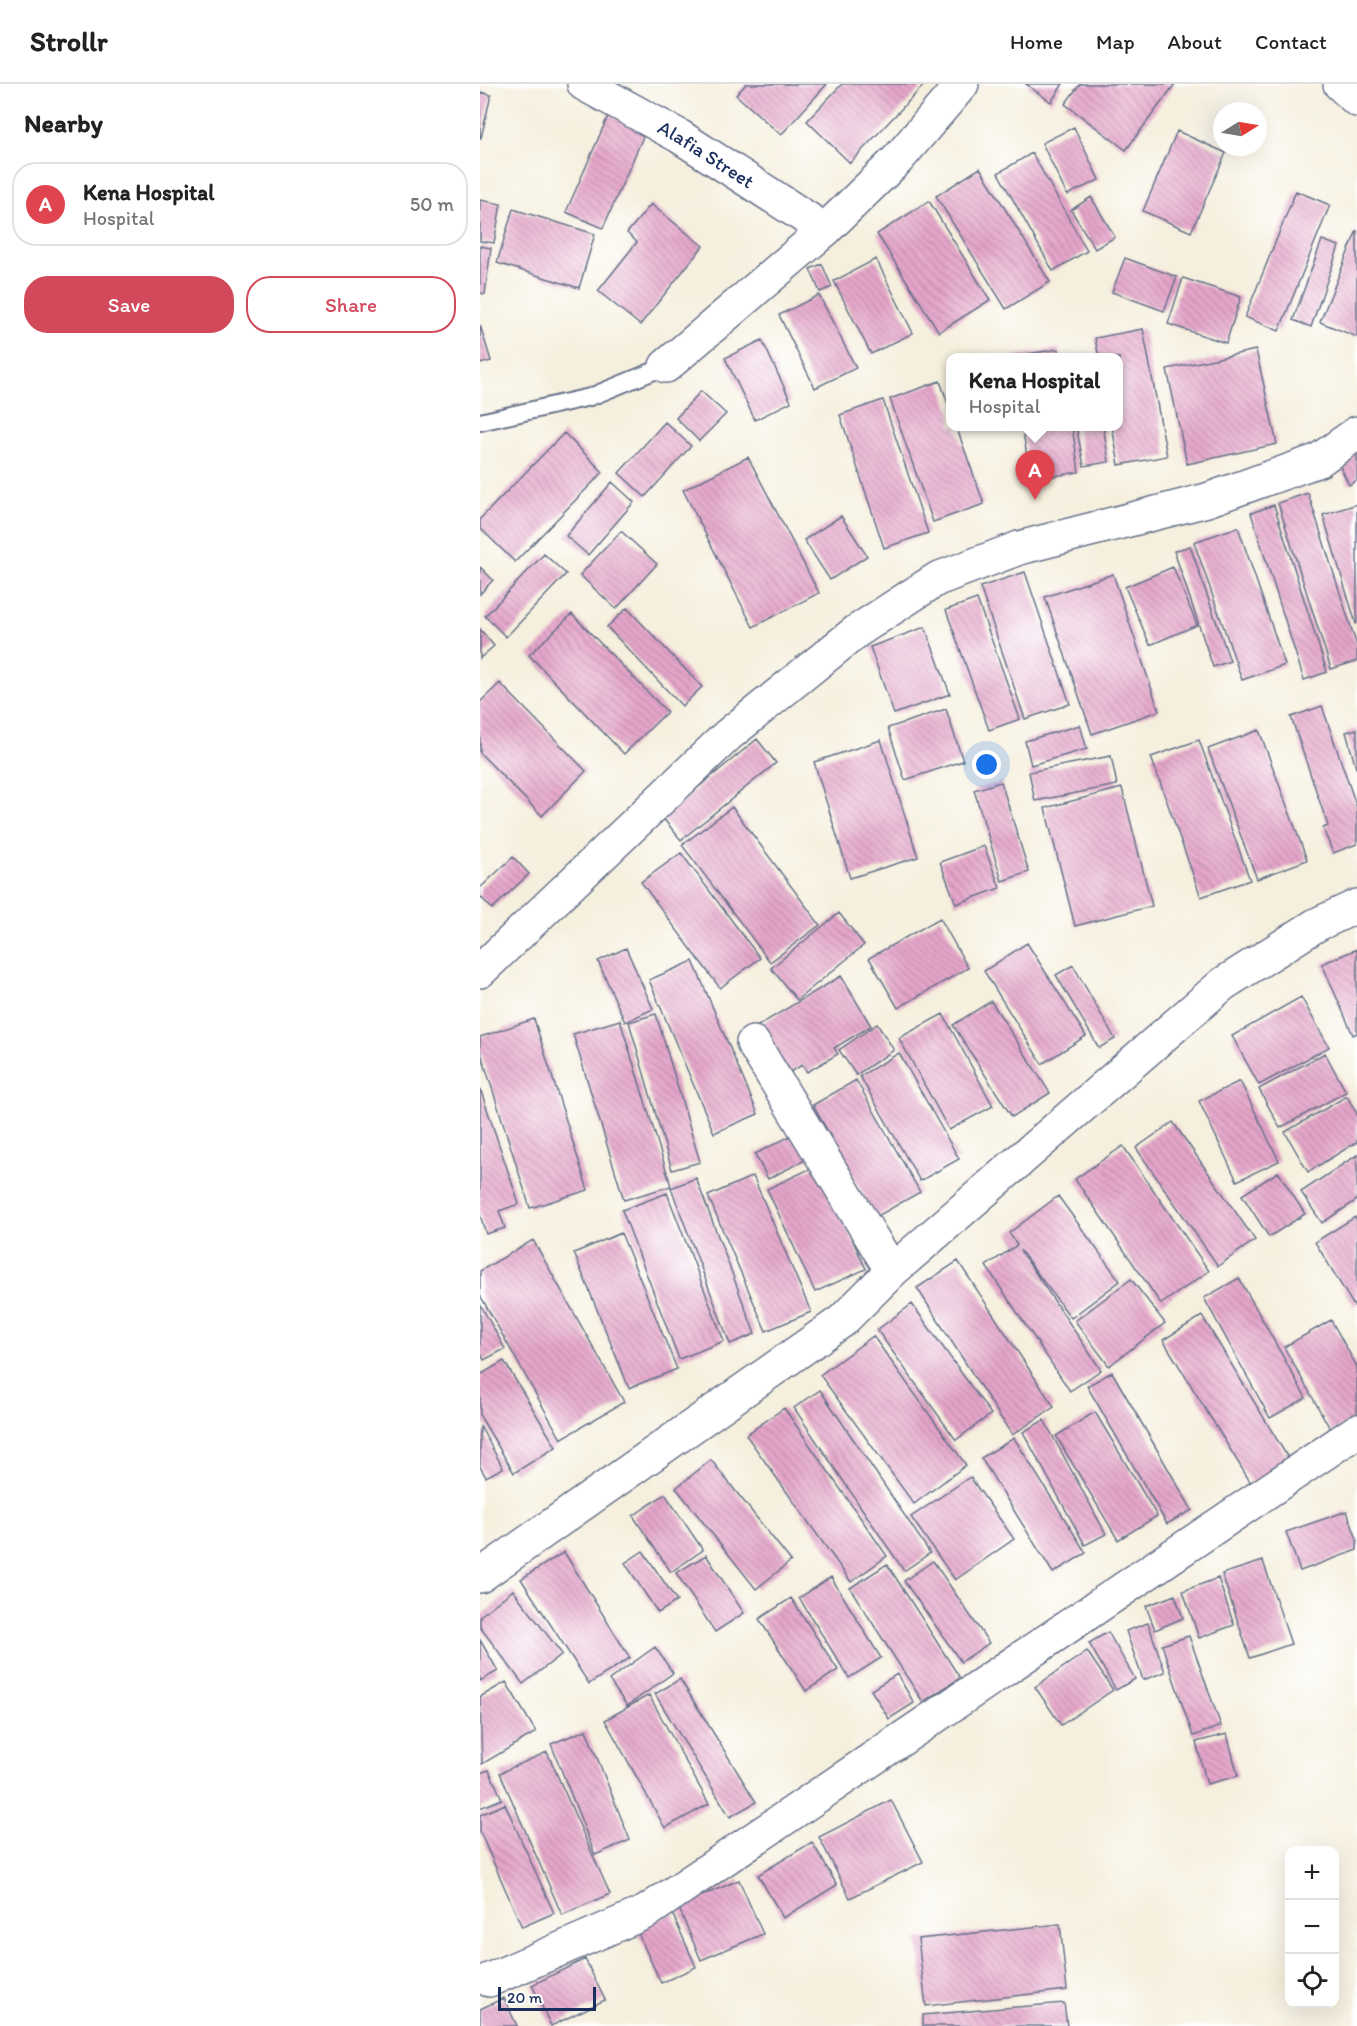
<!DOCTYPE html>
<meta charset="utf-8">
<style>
body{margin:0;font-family:Itim,sans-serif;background:#f6f6f6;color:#222}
.controls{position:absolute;right:18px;bottom:18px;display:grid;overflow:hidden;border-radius:12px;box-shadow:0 6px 24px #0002}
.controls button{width:54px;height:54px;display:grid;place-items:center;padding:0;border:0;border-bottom:2px solid #e0e0e0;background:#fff;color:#222;font:30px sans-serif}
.compass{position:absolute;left:733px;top:18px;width:54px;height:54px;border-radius:50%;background:#fff;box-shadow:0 6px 24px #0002;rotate:79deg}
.scale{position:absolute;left:18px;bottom:15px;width:98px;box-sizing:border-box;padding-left:6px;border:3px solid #1b2f5e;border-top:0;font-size:16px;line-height:21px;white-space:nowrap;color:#1b2f5e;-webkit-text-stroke:4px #fff;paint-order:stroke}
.you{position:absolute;left:507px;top:681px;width:21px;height:21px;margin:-15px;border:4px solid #fff;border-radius:50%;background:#1a73e8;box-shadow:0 0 0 9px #1a73e833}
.badge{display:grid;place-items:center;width:39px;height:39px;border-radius:50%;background:#d1495b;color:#fff;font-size:20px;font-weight:700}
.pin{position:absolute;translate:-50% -50px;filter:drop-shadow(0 2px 3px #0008)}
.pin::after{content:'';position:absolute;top:32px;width:21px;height:18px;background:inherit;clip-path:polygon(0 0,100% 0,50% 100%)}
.popup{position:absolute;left:466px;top:269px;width:177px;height:78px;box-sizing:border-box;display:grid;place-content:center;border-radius:12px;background:#fff;filter:drop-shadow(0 2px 4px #0005);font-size:20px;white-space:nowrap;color:#767676}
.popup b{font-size:22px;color:#222}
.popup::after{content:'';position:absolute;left:50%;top:100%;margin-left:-12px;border:12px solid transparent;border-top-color:#fff}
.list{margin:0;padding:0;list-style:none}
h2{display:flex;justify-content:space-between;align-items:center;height:78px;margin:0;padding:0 24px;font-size:26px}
h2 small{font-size:20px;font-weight:400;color:#767676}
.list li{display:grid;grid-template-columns:39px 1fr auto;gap:18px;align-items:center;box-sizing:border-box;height:84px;margin:0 12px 12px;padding:0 12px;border:2px solid #e0e0e0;border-radius:24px}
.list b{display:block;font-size:22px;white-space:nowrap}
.list p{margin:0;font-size:20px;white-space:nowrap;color:#767676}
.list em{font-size:20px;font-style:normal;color:#767676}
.actions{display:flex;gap:12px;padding:18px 24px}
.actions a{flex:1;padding:14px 0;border:2px solid #d1495b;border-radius:24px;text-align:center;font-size:21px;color:#d1495b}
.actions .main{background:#d1495b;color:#fff}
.icon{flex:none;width:33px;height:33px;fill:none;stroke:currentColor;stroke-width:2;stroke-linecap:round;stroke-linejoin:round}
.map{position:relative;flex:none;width:877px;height:1942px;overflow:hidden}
header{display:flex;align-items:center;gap:36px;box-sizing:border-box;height:84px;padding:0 30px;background:#fff;border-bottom:2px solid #e0e0e0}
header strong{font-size:28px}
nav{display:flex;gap:33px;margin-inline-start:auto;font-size:21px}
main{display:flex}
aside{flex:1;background:#fff}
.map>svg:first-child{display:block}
.building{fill:url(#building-back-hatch)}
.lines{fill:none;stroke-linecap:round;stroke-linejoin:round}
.service-casing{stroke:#67728a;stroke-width:20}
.minor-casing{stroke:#67728a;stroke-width:36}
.service{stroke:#fff;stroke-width:16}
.minor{stroke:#fff;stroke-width:33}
.labels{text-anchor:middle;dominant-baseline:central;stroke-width:5;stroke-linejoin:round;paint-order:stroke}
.street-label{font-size:20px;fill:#1b2f5e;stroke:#fff}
</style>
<header>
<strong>Strollr</strong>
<nav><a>Home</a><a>Map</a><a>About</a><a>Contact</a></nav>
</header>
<main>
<aside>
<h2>Nearby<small></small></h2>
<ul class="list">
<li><span class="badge" style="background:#e0444e">A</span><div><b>Kena Hospital</b><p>Hospital</p></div><em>50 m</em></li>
</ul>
<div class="actions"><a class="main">Save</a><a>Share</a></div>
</aside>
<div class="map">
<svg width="877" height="1942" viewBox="0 0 877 1942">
<defs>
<pattern id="building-back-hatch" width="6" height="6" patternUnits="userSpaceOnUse" patternTransform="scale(1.5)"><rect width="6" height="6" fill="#e6a6ca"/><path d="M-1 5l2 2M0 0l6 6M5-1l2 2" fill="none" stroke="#ba88a7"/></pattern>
</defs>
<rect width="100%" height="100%" fill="#fff"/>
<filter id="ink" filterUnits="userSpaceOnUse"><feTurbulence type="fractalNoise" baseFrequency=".0167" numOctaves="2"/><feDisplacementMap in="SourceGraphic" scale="12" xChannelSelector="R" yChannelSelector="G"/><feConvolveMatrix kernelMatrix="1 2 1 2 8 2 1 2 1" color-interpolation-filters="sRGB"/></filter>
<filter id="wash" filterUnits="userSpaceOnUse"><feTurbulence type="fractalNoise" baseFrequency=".008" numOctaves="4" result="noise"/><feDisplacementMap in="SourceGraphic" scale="24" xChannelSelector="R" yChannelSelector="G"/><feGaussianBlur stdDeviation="1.35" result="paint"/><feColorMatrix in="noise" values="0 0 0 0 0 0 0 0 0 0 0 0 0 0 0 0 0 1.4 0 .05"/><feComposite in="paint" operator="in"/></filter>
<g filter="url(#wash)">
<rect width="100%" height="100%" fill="#f5efdd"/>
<g id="blocks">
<path class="building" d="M266 0H347L301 51 256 11Z
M362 0H445L370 79 327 37Z
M546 0H583L571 18Z
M600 0H695L646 66 585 20Z
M0 8 11 11 1 54H0Z
M129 30 166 46 123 144 86 128Z
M594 43 619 96 587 111 562 59Z
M697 47 746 69 711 148 663 127Z
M552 69 607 167 573 187 518 89Z
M500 84 570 198 526 225 456 112Z
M816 107 850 121 799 247 765 233Z
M611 113 635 153 615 165 591 126Z
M0 116 21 120 14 159 0 157Z
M449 117 510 216 459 248 397 150Z
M171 120 223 162 160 241 118 207 157 158 147 149Z
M33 125 115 150 99 204 17 179Z
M877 146V253L840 238Z
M842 156 859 162 831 243 813 236Z
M0 162 11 164 5 210 0 209Z
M645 174 697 193 684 227 632 208Z
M396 175 433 249 391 270 354 197Z
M342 180 352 203 340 208 330 185Z
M703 194 761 213 746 259 688 240Z
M339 211 376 284 335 304 299 231Z
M0 241 11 277 0 280Z
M663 245 687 372 639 381 632 342H639V274H619L615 254Z
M282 256 311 318 275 336 245 274Z
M579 265 580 274H535V272Z
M776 266 797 360 707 380 687 285Z
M460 297 471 328V342H476L504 420 453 438 410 315Z
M221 307 246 330 219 357 196 334Z
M403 316 448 449 404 464 360 331Z
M185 338 211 362 165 413 139 389Z
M542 342H592L599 388 551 396Z
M596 342H623L629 378 604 382Z
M84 349 123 388 35 478 0 444V435Z
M877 368V396L869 401 858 378Z
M268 373 339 509 273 543 203 406Z
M132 398 154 418 108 471 86 452Z
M828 409 877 562V577L851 585 798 419Z
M877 420V539L876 540 843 431Z
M794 421 847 588 824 596 771 429Z
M361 432 387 472 350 496 324 456Z
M758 443 805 581 762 596 714 458Z
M141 447 177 480 136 525 100 491Z
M710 462 750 577 733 583 694 467Z
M64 470 86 490 26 553 5 532Z
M0 483 13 496 0 510Z
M693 483 717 541 670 561 645 503Z
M545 488 590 620 545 635 500 503Z
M633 490 679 627 612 650 565 513Z
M497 515 540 635 509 646 466 526Z
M147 524 222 603 202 622 127 543Z
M92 530 187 628 144 670 49 571Z
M445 543 470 610 414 630 390 563Z
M0 545 14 562 0 574Z
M20 599 106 687 62 732 0 669V618Z
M842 622 877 724V760L853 769 843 744 848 742 811 633Z
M466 625 483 677 425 696 408 644Z
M600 641 607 665 551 681 545 657Z
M877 645V684H876L866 648Z
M779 646 827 776 777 795 728 665Z
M277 655 296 679 201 756 182 733Z
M401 656 438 773 370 794 334 678Z
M719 656 770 796 721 813 671 673Z
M631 672 637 701 555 717 549 688Z
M521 698 549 788 522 797 494 706Z
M642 704 672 822 595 842 565 724Z
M252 723 340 841 290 878 202 761Z
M504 762 520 804 476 820 460 778Z
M201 769 280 874 240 904 161 798Z
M33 773 49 790 12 825 0 812V804Z
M359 829 384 861 317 916 291 884Z
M460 834 488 884 418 924 389 874Z
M547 859 606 952 562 980 504 887Z
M146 864 173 925 145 938 118 877Z
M877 865V949L873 951 842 880Z
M213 877 278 1030 234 1049 169 896Z
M593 881 635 955 619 964 576 891Z
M361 892 391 942 354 964 358 970 327 988 322 981 300 994 271 946Z
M821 913 849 963 779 1001 752 952Z
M511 917 570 1009 532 1033 473 941Z
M176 930 220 1078 192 1086 149 938Z
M463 930 513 1022 469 1046 419 954Z
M54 935 108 1106 50 1124 0 966V953Z
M140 936 191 1102 144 1116 93 950Z
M397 940 414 966 376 991 359 966Z
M419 969 479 1075 440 1097 380 992Z
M845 969 866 1008 800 1044 779 1005Z
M376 996 440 1108 396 1133 333 1021Z
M760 997 799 1077 757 1097 719 1017Z
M0 1004 39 1120 19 1127 25 1144 6 1150 0 1131Z
M867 1012 877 1030V1058L828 1088 805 1048Z
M693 1038 775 1156 738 1182 656 1064Z
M324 1045 337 1070 288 1095 275 1070Z
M643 1062 729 1187 681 1220 595 1095Z
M877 1071V1116L842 1139 821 1108Z
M338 1081 386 1185 335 1208 287 1105Z
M798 1088 825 1130 789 1153 762 1111Z
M273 1092 331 1228 286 1247 228 1112Z
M216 1094 275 1250 250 1260 191 1104Z
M187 1109 244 1257 199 1275 142 1126Z
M578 1112 640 1197 591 1234 540 1166 621 1286 590 1307 506 1182 537 1161 529 1149Z
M875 1133 877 1137V1220L874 1222 835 1158Z
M141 1149 197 1285 149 1304 94 1169Z
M53 1156 144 1318 81 1355 0 1211V1187Z
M478 1177 574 1323 532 1351 437 1204Z
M759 1194 826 1314 790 1334 724 1214Z
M651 1195 685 1239 629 1282 595 1237Z
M0 1220 25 1265 4 1276 0 1268Z
M432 1220 511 1330 476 1356 397 1246Z
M722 1232 810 1377 772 1401 683 1256Z
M851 1236 877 1283V1333L852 1348 804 1263Z
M393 1252 486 1381 434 1420 340 1291Z
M24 1277 76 1363 34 1389 0 1332V1291Z
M632 1288 712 1426 687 1440 607 1302Z
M340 1306 450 1469 424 1487 314 1324Z
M304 1324 407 1472 371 1498 266 1351Z
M615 1328 677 1432 638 1456 576 1352Z
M564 1336 626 1450 605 1461 543 1348Z
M0 1342 23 1384 6 1393 0 1383Z
M534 1354 606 1469 573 1489 501 1374Z
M231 1376 311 1477 276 1505 196 1404Z
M490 1393 534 1455 475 1496 431 1433Z
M185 1410 223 1466 191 1488 153 1432Z
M867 1427 877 1456V1466L820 1487 806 1448Z
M163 1467 197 1517 178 1529 145 1479Z
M84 1468 150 1574 109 1600 41 1495Z
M226 1471 264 1529 235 1548 196 1489Z
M453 1477 509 1559 481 1578 424 1497Z
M783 1477 811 1560 770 1574 742 1490Z
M407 1480 480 1594 443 1618 370 1504Z
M351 1493 401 1574 369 1594 319 1514Z
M738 1494 754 1541 719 1554 703 1507Z
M33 1506 82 1570 43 1600 0 1543V1532Z
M695 1511 703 1534 675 1546 666 1522Z
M311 1514 358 1586 326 1607 279 1535Z
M668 1539 685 1588 663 1596 646 1547Z
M628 1548 655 1595 636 1606 609 1559Z
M709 1552 741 1642 713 1652 682 1561Z
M0 1556 18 1587 0 1597Z
M175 1563 193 1589 147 1622 129 1596Z
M607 1567 633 1606 581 1641 555 1603Z
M417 1590 434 1619 409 1635 391 1606Z
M200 1595 276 1718 250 1733 175 1610Z
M26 1598 56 1648 2 1680 0 1613Z
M169 1611 229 1720 185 1744 125 1636Z
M106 1646 150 1756 115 1771 71 1660Z
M747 1650 758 1692 727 1700 716 1658Z
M67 1668 130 1810 82 1831 20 1689Z
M9 1686 22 1715 0 1724V1689Z
M411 1716 443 1778 370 1814 339 1753Z
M25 1720 74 1829 42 1843 0 1748V1731Z
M332 1758 357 1801 303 1834 278 1791Z
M259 1796 283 1850 221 1876 198 1822Z
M192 1829 216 1883 181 1899 156 1845Z
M580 1840 587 1906 446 1922 438 1855Z
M105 1875 125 1916 71 1942 52 1901Z
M24 1914 37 1942H0V1925Z
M584 1919 587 1942H443V1931Z"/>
</g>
</g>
<g filter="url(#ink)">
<use href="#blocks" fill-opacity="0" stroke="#67728a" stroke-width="1.5"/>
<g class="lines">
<g class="service-casing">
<path id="service" d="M0 338 110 313 186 282"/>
</g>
<g class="minor-casing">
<g id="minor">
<path id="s1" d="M104 0 199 52 345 146"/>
<path d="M860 0 877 16"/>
<path d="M186 282 345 146 418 75 482 0"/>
<path d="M0 887 248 651 377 547 457 495 539 464 727 416 839 376 877 349"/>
<path d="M273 959 412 1187"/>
<path d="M0 1492 362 1237 412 1187 743 900 836 841 877 822"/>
<path d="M9 1896 166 1828 877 1347"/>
</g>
</g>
<use href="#service" class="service"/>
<use href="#minor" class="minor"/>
</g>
</g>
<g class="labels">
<g class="street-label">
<text stroke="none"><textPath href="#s1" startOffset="141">Alafia Street</textPath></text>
</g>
</g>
</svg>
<div class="controls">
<button>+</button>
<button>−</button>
<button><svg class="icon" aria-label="locate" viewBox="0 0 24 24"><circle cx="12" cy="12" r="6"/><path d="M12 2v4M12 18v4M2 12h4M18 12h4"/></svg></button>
</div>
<svg class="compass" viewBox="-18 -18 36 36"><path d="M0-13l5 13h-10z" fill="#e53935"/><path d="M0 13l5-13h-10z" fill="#767676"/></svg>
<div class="scale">20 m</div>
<div class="you"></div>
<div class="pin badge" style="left:555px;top:416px;background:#e0444e">A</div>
<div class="popup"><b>Kena Hospital</b>Hospital</div>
</div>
</main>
